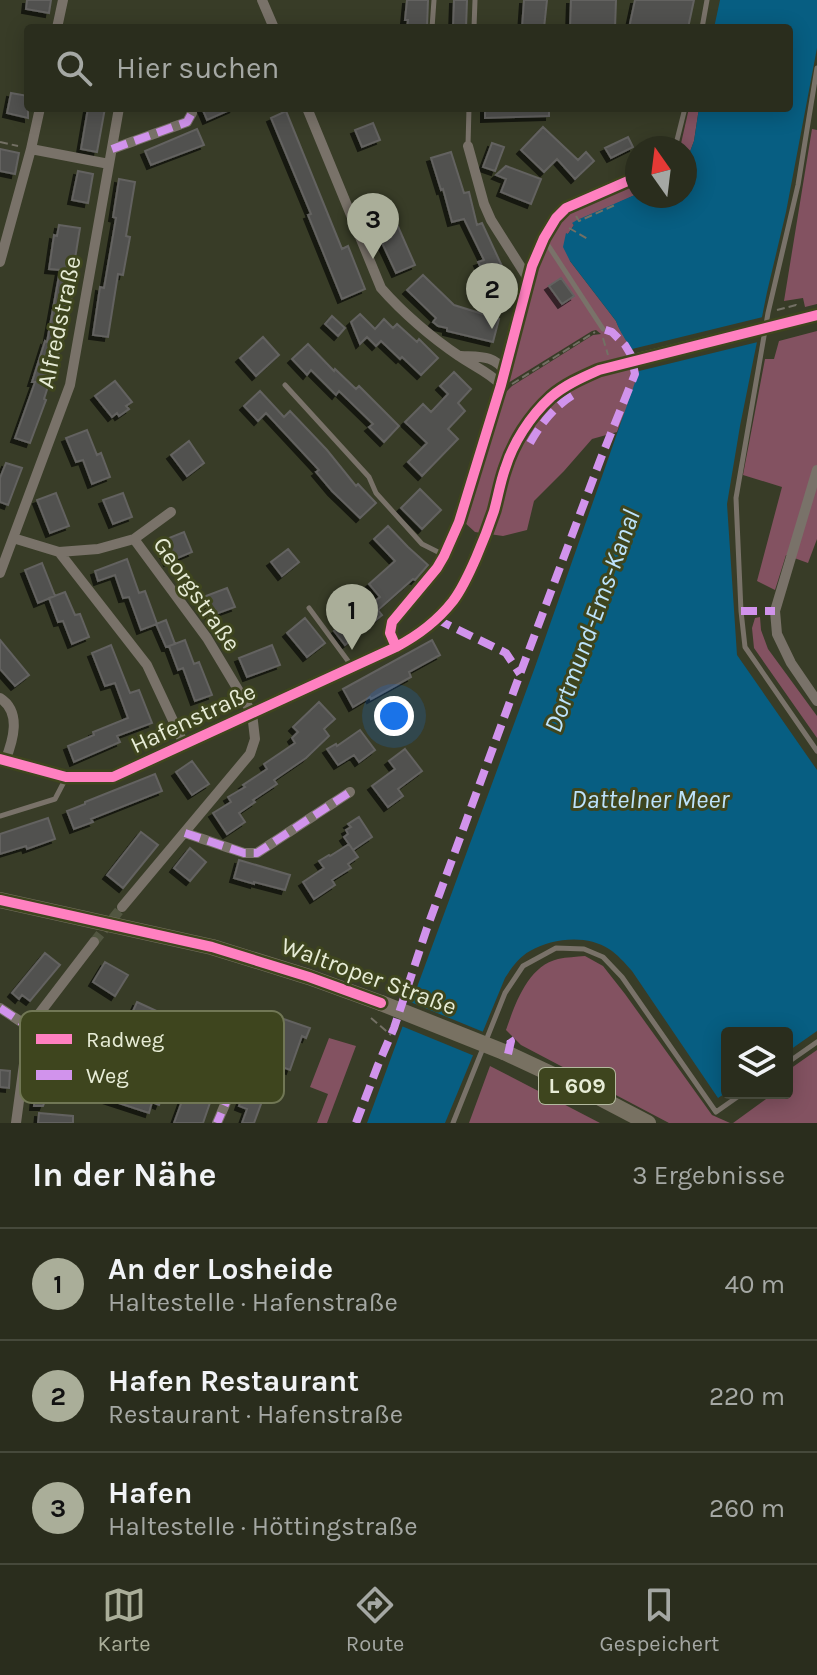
<!DOCTYPE html>
<html lang="de">
<meta charset="utf-8">
<style>
body{margin:0;font-family:Karla,sans-serif;background:#323526;color:#f1f3f6}
.controls{position:absolute;right:24px;bottom:24px;display:grid;overflow:hidden;border-radius:8px;box-shadow:0 4px 20px #0003}
.controls button{width:72px;height:72px;display:grid;place-items:center;padding:0;border:0;border-bottom:2px solid #46493b;background:#2a2d1d;color:#f1f3f6;font:40px sans-serif}
.compass{position:absolute;left:625px;top:136px;width:72px;height:72px;border-radius:50%;background:#2a2d1d;box-shadow:0 4px 20px #0003;rotate:346deg}
.you{position:absolute;left:394px;top:716px;width:28px;height:28px;margin:-20px;border:6px solid #fff;border-radius:50%;background:#1a73e8;box-shadow:0 0 0 12px #1a73e833}
.badge{display:grid;place-items:center;width:52px;height:52px;border-radius:50%;background:#aaae99;color:#111;font-size:26px;font-weight:700}
.pin{position:absolute;translate:-50% -66px;filter:drop-shadow(0 2px 4px #0008)}
.pin::after{content:'';position:absolute;top:42px;width:28px;height:24px;background:inherit;clip-path:polygon(0 0,100% 0,50% 100%)}
.list{margin:0;padding:0;list-style:none}
h2{display:flex;justify-content:space-between;align-items:center;height:104px;margin:0;padding:0 32px;font-size:34px}
h2 small{font-size:26px;font-weight:400;color:#a5a8a4}
.list li{display:grid;grid-template-columns:52px 1fr auto;gap:24px;align-items:center;box-sizing:border-box;height:112px;padding:0 32px;border-top:2px solid #46493b}
.list b{display:block;font-size:30px;white-space:nowrap}
.list p{margin:0;font-size:26px;white-space:nowrap;color:#a5a8a4}
.list em{font-size:26px;font-style:normal;color:#a5a8a4}
.icon{flex:none;width:44px;height:44px;fill:none;stroke:currentColor;stroke-width:2;stroke-linecap:round;stroke-linejoin:round}
.map{position:relative;flex:none;width:817px;height:1123px;overflow:hidden}
.search{position:absolute;background:#2a2d1d;box-shadow:0 4px 20px #0003;left:24px;right:24px;top:24px;height:88px;display:flex;align-items:center;gap:20px;box-sizing:border-box;padding:0 28px;border-radius:8px;color:#a5a8a4;font-size:30px}
.sheet{height:440px;background:#2a2d1d}
nav{display:flex;justify-content:space-around;align-items:center;box-sizing:border-box;height:112px;border-top:2px solid #46493b;background:#2a2d1d;font-size:22px;color:#a5a8a4}
nav a{display:grid;justify-items:center;gap:4px}
nav .on{color:#aaae99}
.map>svg:first-child{display:block}
.green{fill:#835261}
.water{fill:#075e82}
.pier{fill:#383c27}
.building{fill:#51514f;stroke:#636260;stroke-width:2;filter:url(#shadow)}
.lines{fill:none;stroke-linecap:round;stroke-linejoin:round}
.minor-tunnel{stroke:#525641;stroke-width:10;stroke-dasharray:10 5;stroke-linecap:butt}
.path{stroke:#737064;stroke-width:2;stroke-dasharray:8 4;stroke-linecap:butt}
.service{stroke:#797269;stroke-width:5}
.minor{stroke:#797269;stroke-width:10}
.tertiary{stroke:#797269;stroke-width:12}
.primary{stroke:#787162;stroke-width:16}
.tertiary-bridge{stroke:#797269;stroke-width:12}
.primary-bridge{stroke:#787162;stroke-width:16}
.quiet{stroke:#d193ec;stroke-width:8;stroke-dasharray:16 8;stroke-linecap:butt}
.cycleway-casing{stroke:#3e451e;stroke-width:15}
.cycleway{stroke:#ff80c0;stroke-width:10}
.labels{text-anchor:middle;dominant-baseline:central;stroke-width:6;stroke-linejoin:round;paint-order:stroke}
.shield{fill:#3e451e;stroke:#b4ba9f;stroke-width:2}
.shield-label{font-size:22px;font-weight:bold;fill:#e7ecd6}
.street-label{font-size:24px;fill:#e7ecd6;stroke:#3e451e}
.water-label{font-size:26px;font-style:italic;fill:#bde3fc;stroke:#3e451e}
.key{fill:#3e451e;stroke:#717755;stroke-width:2}
.key-label{font-size:22px;fill:#e7ecd6}
</style>
<div class="map">
<svg width="817" height="1123" viewBox="0 0 817 1123">
<defs>
<filter id="shadow"><feDropShadow dx="-4" dy="4" stdDeviation="0" flood-color="#0009"/></filter>
</defs>
<rect width="100%" height="100%" fill="#383c27"/>
<path class="green" d="M689 108H699L694 141 685 165V148H680Z
M812 129 817 130V304L805 307 803 298 784 301Z
M637 181V194L573 224 574 225 568 234 570 261 616 321C621 335 633 346 638 360 643 376 623 415 617 432L592 439 564 471 534 501 527 530 503 536 475 532 464 522 505 393 512 386 593 335 601 334 596 330 592 331 508 383 510 366C519 328 535 239 563 214 578 200 617 189 637 181Z
M817 331V539L808 563 786 555 775 590 757 581 782 487 743 475 765 359H774L779 341Z
M760 617 761 630 768 649 817 716V738L754 648 752 628 755 618Z
M585 956 603 966 625 994 712 1115 730 1123H669L521 1045 506 1030C515 1004 528 966 558 959 567 957 576 957 585 956Z
M329 1038 356 1046 327 1123H317L328 1094 310 1087Z
M817 1050V1123H733L766 1099 768 1093H787V1071Z
M490 1066 600 1123H469Z"/>
<path class="water" d="M720 0H817V48L786 212 767 292 740 426 727 504 737 655 817 770V1031L787 1052V1033H727V1092L718 1098 632 971C625 963 617 954 609 949 587 934 552 938 530 951 519 957 512 967 505 978L445 1123H367L535 667 639 371C637 351 622 339 616 321L570 261 563 247 566 233 568 234 574 225 572 223 577 220 637 194V196H685V165L694 141 699 108H789V28H714Z"/>
<path class="pier" d="M767 316 762 341 635 372 634 361 628 350Z
M408 1001 486 1033 477 1057 399 1025Z"/>
<path class="building" d="M27 0H51L49 13 26 9Z
M407 0H428L427 28H407L408 20H405Z
M454 0H467L466 28H453Z
M524 0H547L544 28H522Z
M571 0H616L615 28H570Z
M635 0H694L688 28H629Z
M11 93 28 96V118L7 113Z
M88 108H105L97 152 81 149Z
M202 108H234L207 120Z
M485 108H549V116L485 118Z
M286 111 342 249 348 246 365 289 342 299 308 215 311 214 271 118Z
M373 123 380 140 362 147 355 130Z
M543 127 578 160 586 152 594 161 575 179 557 159 544 172 521 150Z
M197 129 204 145 151 165 145 151Z
M628 137 633 147 611 158 605 148Z
M492 143 504 147 495 171 483 167Z
M0 149 19 153 15 174 0 171Z
M451 152 464 193 469 192 477 225 482 223 507 277 490 285 478 262 484 260 464 219 452 222 443 189 441 190 431 158Z
M506 166 541 179 531 204 501 192 506 179 496 175Z
M78 171 93 174 88 203 72 200Z
M119 179 135 182 126 236 130 237 123 275 118 274 108 337 93 335 100 287 104 288 116 218 113 217Z
M396 222 415 265 396 273 376 230Z
M59 225 80 228 71 283H74L66 330 44 399 46 400 30 443 15 438 35 382H32L45 341 47 342 60 270 49 269 54 235 57 236Z
M423 275 454 305 499 319 493 342 447 331V328L438 326 433 322 436 318 407 290Z
M561 278 574 296 562 304 549 286Z
M360 314 375 329 384 319 393 328 397 324 417 342 419 339 438 358 421 375 402 357 400 359 381 341 376 346 367 337 360 344 351 322Z
M332 316 345 328 338 336 325 324Z
M263 337 279 355 256 376 240 358Z
M308 344 334 371 335 369 356 389 359 386 399 426 384 442 369 427 373 424 339 391 336 395 311 370 307 375 292 359Z
M454 372 471 389 458 403 465 411 448 429 458 439 422 476 408 462 427 443 405 422 423 404 431 412 448 394 440 386Z
M115 381 132 402 126 406 129 409 119 416 117 413 112 417 95 396Z
M260 391 284 417 290 411 327 450 356 486 358 484 376 503 360 518 332 491 316 472 319 470 266 413 258 421 244 406Z
M87 430 97 455 101 453 110 477 92 484 83 460 76 462 66 438Z
M189 441 204 463 187 476 171 455Z
M6 463 22 468 8 505 0 502V478Z
M420 489 441 510 422 529 401 508Z
M56 493 69 526 50 533 37 500Z
M123 493 132 517 113 524 103 500Z
M388 526 408 547 428 565 415 580 413 579 378 610 382 615 345 645 334 631 380 597 369 584 395 561 374 539Z
M184 532 192 552 168 562 159 542Z
M288 549 299 562 282 576 271 562Z
M127 559 139 593 145 591 157 624 141 630 129 597 123 598 115 575 98 581 95 571Z
M42 563 55 596 38 603 25 570Z
M227 588 235 607 210 616 203 597Z
M65 592 75 615 80 614 89 637 72 644 63 621 58 622 49 598Z
M305 618 325 643 307 657 287 633Z
M166 620 175 644 166 647 156 624Z
M0 640 29 675 15 686 0 669Z
M185 640 194 664 199 662 212 695 195 701 183 668 178 670 169 646Z
M432 640 440 655 409 672 411 677 371 699 370 697 353 707 343 689Z
M111 645 130 693 139 690 152 723 117 736 120 742 74 762 68 746 94 735 93 732 128 718 115 683 105 686 92 653Z
M272 645 280 665 247 677 239 658Z
M319 702 335 719 324 729 329 736 306 758 274 780 277 784 253 800 255 802 239 813 245 822 227 834 213 813 231 802 228 797 245 787 243 785 267 769 264 764 295 743 292 738 298 732 293 727Z
M360 730 375 750 359 762 354 755 338 765 327 749 336 744 337 746Z
M405 749 422 771 398 789 403 796 388 807 372 786 395 769 389 761Z
M192 761 209 784 192 795 176 772Z
M155 774 162 791 91 819 93 822 74 829 67 811 85 804V802Z
M359 817 372 837 353 850 358 857 348 864 351 868 332 880 335 885 314 899 303 882 324 868 319 861 329 855 330 856 349 844 353 850 344 837 348 834 346 830 351 827 348 824Z
M48 818 55 839 27 849 26 846 0 854V834Z
M141 832 158 845 123 888 107 875Z
M190 848 206 862 190 881 174 868Z
M239 860 290 875 285 890 254 882V884L234 878Z
M45 953 60 965 30 1001 22 995 19 999 12 993Z
M105 962 128 975 115 996 93 982Z
M137 1002 161 1013 157 1023 161 1025 157 1035 153 1033 148 1045 132 1040 141 1015 133 1011Z
M272 1015 310 1028 306 1038 302 1036 290 1070 256 1057Z
M41 1052 67 1056 68 1053 88 1061 87 1064 120 1076 118 1081 163 1095 159 1105 152 1102 149 1113 82 1091 83 1086 60 1078 58 1084 52 1082 43 1106H34L39 1053Z
M0 1070 10 1071 9 1088 0 1087Z
M190 1079 215 1088 203 1123H174Z
M246 1086 265 1093 254 1123H242L247 1109 239 1106Z
M39 1113 73 1116V1123H38Z"/>
<g class="lines">
<path class="minor-tunnel" d="M94 942 122 907"/>
<path class="path" d="M0 142 18 146
M576 216 579 221 615 205
M569 228 588 239
M777 310 796 305 797 307
M603 338 608 355
M512 384 595 332
M371 1018 391 1035"/>
<path class="service" d="M432 28 434 0
M474 28 475 0
M702 28 707 0
M817 68 798 185 768 313 736 498 741 611 745 647 817 751
M468 145 469 108
M675 148 685 108
M544 239 603 329
M536 256C542 242 548 228 557 217 574 198 614 187 637 177
M285 385 369 477 376 493 422 544 444 555
M309 608 351 665
M0 816 55 799 66 778
M787 1063 817 1042
M231 1093 236 1088 252 1061
M453 1123 505 993 523 966 556 948 584 949 603 957 622 977 716 1112 743 1093"/>
<path class="minor" d="M262 0 274 28
M57 28 63 0
M307 108 381 288C402 312 432 338 459 356 473 366 489 372 501 385
M468 146 484 204 491 220 529 280
M31 149 109 164
M112 149 187 122 192 113 191 108
M0 262 31 149 40 108
M461 356C480 357 495 355 505 372
M817 470 775 611 777 634 791 663 817 701
M13 538 59 552 98 549 134 539 171 512
M59 552 147 665 184 744
M0 573 70 385 119 108
M396 647 390 633 392 622 437 568 444 556 459 522 501 385 532 266 536 257
M0 698C22 712 13 741 5 761
M185 833 244 853H257L350 792
M122 907 250 754 255 739 252 713 207 638 134 539
M0 1008 29 1027 104 1059 149 1075 161 1058 168 1057 223 1080 230 1093 217 1123
M16 1123 29 1027 94 942"/>
<path class="tertiary" d="M776 325 817 315
M0 759 66 777H113L404 643C422 630 442 617 455 598 465 583 472 565 479 548 484 535 490 522 494 508 498 494 501 480 506 466 527 406 566 379 625 362"/>
<path class="primary" d="M0 900 212 947 309 977 381 1003
M504 1052 579 1087 648 1123"/>
<path class="tertiary-bridge" d="M625 362 776 325"/>
<path class="primary-bridge" d="M381 1003 504 1052"/>
<path class="quiet" d="M112 149 187 122 192 113 191 108
M530 443C541 423 558 402 579 392
M741 611H775
M436 619 506 653 520 674
M185 833 244 853H257L350 792
M0 1008 29 1027 104 1059 149 1075 161 1058 168 1057 223 1080 230 1093 217 1123
M508 1054 511 1041 509 1038
M356 1123 378 1065 394 1028 427 928 520 674 601 458 635 374 631 355 625 345 612 332 603 329"/>
<g class="cycleway-casing">
<path id="cycleway" d="M396 647 390 633 392 622 437 568 444 556 459 522 501 385 532 266 544 238 556 218 566 208 637 177
M0 759 66 777H113L396 647C417 636 438 620 453 601 468 581 486 535 494 511 498 497 500 483 505 469 513 443 530 416 551 397 565 385 581 378 599 370L817 315
M0 900 212 947 309 977 381 1003"/>
</g>
<use href="#cycleway" class="cycleway"/>
</g>
<g class="labels">
<rect class="shield" x="539" y="1068" width="76" height="36" rx="6"/>
<g class="shield-label">
<text x="577" y="1086">L 609</text>
</g>
<g class="street-label">
<text transform="translate(59 322) rotate(-78)">Alfredstraße</text>
<text transform="translate(197 594) rotate(55)">Georgstraße</text>
<text transform="translate(193 718) rotate(-25)">Hafenstraße</text>
<text transform="translate(369 976) rotate(20)">Waltroper Straße</text>
</g>
<g class="water-label">
<text transform="translate(592 621) rotate(-70)">Dortmund-Ems-Kanal</text>
<text x="650" y="799">Dattelner Meer</text>
</g>
</g>
<rect x="20" y="1011" width="264" height="92" rx="12" class="key"/>
<rect x="36" y="1034" width="36" height="10" fill="#ff80c0"/>
<rect x="36" y="1070" width="36" height="10" fill="#d193ec"/>
<g class="key-label">
<text x="86" y="1047">Radweg</text>
<text x="86" y="1083">Weg</text>
</g>
</svg>
<div class="controls">
<button><svg class="icon" aria-label="layers" viewBox="0 0 24 24"><path d="M12 4l9 5-9 5-9-5zM3 14l9 5 9-5"/></svg></button>
</div>
<svg class="compass" viewBox="-18 -18 36 36"><path d="M0-13l5 13h-10z" fill="#e53935"/><path d="M0 13l5-13h-10z" fill="#a5a8a4"/></svg>
<div class="you"></div>
<div class="pin badge" style="left:352px;top:650px">1</div>
<div class="pin badge" style="left:492px;top:329px">2</div>
<div class="pin badge" style="left:373px;top:259px">3</div>
<div class="search"><svg class="icon" aria-label="search" viewBox="0 0 24 24"><circle cx="10" cy="10" r="6"/><path d="M15 15l6 6"/></svg>Hier suchen</div>
</div>
<section class="sheet">
<h2>In der Nähe<small>3 Ergebnisse</small></h2>
<ul class="list">
<li><span class="badge">1</span><div><b>An der Losheide</b><p>Haltestelle · Hafenstraße</p></div><em>40 m</em></li>
<li><span class="badge">2</span><div><b>Hafen Restaurant</b><p>Restaurant · Hafenstraße</p></div><em>220 m</em></li>
<li><span class="badge">3</span><div><b>Hafen</b><p>Haltestelle · Höttingstraße</p></div><em>260 m</em></li>
</ul>
</section>
<nav>
<a class="on"><svg class="icon" aria-label="map" viewBox="0 0 24 24"><path d="M3 6l6-2 6 2 6-2v14l-6 2-6-2-6 2zM9 4v14M15 6v14"/></svg>Karte</a>
<a><svg class="icon" aria-label="directions" viewBox="0 0 24 24"><path d="M12 3l9 9-9 9-9-9zM9 14v-3h6M13 9l2 2-2 2"/></svg>Route</a>
<a><svg class="icon" aria-label="saved" viewBox="0 0 24 24"><path d="M7 4h10v16l-5-4-5 4z"/></svg>Gespeichert</a>
</nav>
